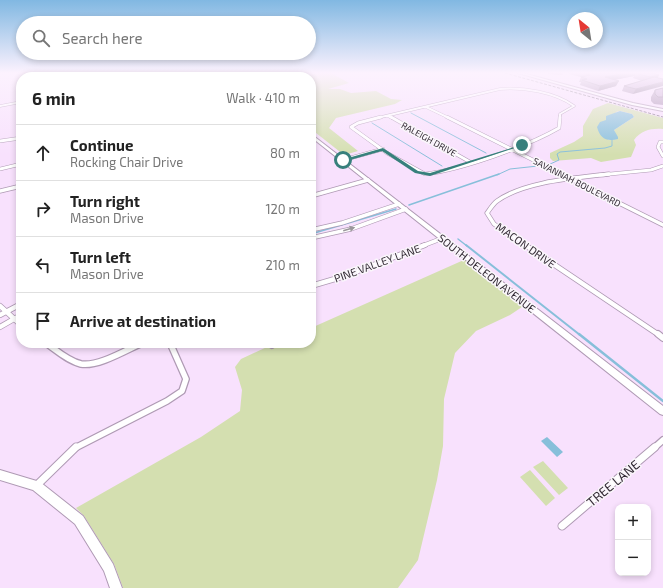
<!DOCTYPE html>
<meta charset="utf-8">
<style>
body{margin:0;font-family:"Exo 2",sans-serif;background:#f6f6f6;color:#222}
.controls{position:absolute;right:12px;bottom:12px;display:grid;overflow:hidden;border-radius:8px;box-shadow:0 2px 6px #0003}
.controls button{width:36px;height:36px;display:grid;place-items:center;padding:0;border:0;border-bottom:1px solid #e0e0e0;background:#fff;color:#222;font:20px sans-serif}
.compass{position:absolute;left:567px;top:12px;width:36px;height:36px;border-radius:50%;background:#fff;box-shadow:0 2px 6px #0003;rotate:330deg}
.stop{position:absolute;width:12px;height:12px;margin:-9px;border:3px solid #37807c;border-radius:50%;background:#fff}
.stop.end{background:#37807c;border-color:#fff;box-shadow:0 1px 4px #0008}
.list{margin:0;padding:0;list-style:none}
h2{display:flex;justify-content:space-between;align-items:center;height:52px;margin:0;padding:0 16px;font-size:17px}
h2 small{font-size:13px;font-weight:400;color:#767676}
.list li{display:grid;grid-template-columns:26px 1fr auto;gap:12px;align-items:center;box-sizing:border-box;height:56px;padding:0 16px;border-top:1px solid #e0e0e0}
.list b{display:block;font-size:15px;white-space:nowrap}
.list p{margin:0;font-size:13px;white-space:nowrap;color:#767676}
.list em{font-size:13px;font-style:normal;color:#767676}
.icon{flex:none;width:22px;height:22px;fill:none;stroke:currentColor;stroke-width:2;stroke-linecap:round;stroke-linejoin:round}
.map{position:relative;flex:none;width:663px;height:588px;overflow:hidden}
.search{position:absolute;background:#fff;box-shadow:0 2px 6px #0003;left:16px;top:16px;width:300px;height:44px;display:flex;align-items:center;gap:10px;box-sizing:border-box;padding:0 14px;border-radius:22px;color:#767676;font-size:15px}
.panel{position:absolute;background:#fff;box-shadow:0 2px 6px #0003;left:16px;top:72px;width:300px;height:276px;border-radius:16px}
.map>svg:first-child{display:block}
.green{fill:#d4dfb0;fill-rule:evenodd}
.water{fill:#87bfda}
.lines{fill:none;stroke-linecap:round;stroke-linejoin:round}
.stream-far3{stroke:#87bfda;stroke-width:1}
.stream-far2{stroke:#87bfda;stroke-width:1.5}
.stream-far1{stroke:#87bfda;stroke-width:2}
.stream{stroke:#87bfda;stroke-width:2.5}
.street-far5-casing{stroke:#af9ab4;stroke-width:3}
.street-far4-casing{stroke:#af9ab4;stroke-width:4}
.street-far3-casing{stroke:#af9ab4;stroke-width:5}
.street-far2-casing{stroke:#af9ab4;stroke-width:6}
.street-far1-casing{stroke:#af9ab4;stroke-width:8}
.street-casing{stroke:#af9ab4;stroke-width:9}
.secondary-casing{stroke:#af9ab4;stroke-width:2}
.street-far5{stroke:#fff;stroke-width:2}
.street-far4{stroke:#fff;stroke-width:3}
.street-far3{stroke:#fff;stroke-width:3.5}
.street-far2{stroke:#fff;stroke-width:4.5}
.street-far1{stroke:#fff;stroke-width:5.5}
.street{stroke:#fff;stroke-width:7}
.secondary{fill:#fff;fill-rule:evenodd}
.rail{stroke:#847687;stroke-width:1;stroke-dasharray:3 1.5;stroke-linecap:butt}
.wall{fill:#a78baf}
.shaded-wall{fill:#88718f}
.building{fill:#c2a2cc;stroke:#88718f}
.oneway{fill:#9a969a}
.route{fill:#37807c}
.labels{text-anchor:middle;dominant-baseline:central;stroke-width:3;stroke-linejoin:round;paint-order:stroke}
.far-street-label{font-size:9px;fill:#342c36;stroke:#faf6fb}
.street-label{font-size:11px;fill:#342c36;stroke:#faf6fb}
.near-street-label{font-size:13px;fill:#342c36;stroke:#faf6fb}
</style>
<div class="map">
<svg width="663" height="588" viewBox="0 0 663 588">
<rect width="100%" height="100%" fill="#f8e1fd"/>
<path class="green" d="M78 73H116L119 77H80Z
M315 73H331L349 83 328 89H340L351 93 376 91 391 99 402 100 395 104 336 118 329 128 358 151 344 155 311 129V77H304Z
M608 103 663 118V129C652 128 641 130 634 140L636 145 631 157 601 162 591 158 553 161 550 158V153L574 142 583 136V126L593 109ZM620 111 632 114 634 117 614 130 617 139 608 140 616 112Z
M466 259 525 305 510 315 476 331 455 353 444 399 443 446 437 480 418 560 398 588H123L114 564 84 516 76 508 201 437 240 411 242 390 235 367 241 359 269 346 271 349 277 346V343H311V328Z
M543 461 568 488 559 495 533 467Z
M530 470 555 498 546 506 520 477Z"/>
<path class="water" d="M620 111 632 114 634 117 614 130 618 137V139C606 142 600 138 597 127L600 122 606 120V116Z
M547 437 563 452 557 457 541 441Z"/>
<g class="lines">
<path class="stream-far3" d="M245 76 264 73
M411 113 486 153
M372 123 442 166
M548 165 559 160 557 154 560 152 605 148 612 146V139
M497 175 510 169 538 166"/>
<path class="stream-far2" d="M409 205 499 174
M311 234 396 209
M458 239 467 246"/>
<path class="stream-far1" d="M466 245 580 335"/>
<path class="stream" d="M579 334 663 401"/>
<g class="street-far5-casing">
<path id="street-far5" d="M57 73 59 77
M119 73 122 77
M24 76 48 73
M182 77 209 73
M0 106 21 102
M426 107 449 118
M388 116 392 118
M377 118 500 89C523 87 555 92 574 106L560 114V118"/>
</g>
<g class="street-far4-casing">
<path id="street-far4" d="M381 117 358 123 351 127 387 153 425 174C461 170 528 146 559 128L560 117
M391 117 470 162
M447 117 563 175
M0 141 21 138
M663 142H660L658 147 663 156
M343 160 383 149
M0 169 21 164
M600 175 651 170 663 166"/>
</g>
<g class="street-far3-casing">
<path id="street-far3" d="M561 174 663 225
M0 191 21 186
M311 196 368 180
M311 230 342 223 399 204
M311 238 351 229 406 209
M422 246 443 238
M527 246 494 224 487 213C490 209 493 204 497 201 525 181 576 178 609 174"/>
</g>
<g class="street-far2-casing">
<path id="street-far2" d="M525 245 659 335
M311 286 345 276 425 245
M0 306 21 325
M0 315 21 304
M0 327 21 315"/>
</g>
<g class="street-far1-casing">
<path id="street-far1" d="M658 334 663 338
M46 343C56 350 68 361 81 364 98 367 126 350 142 343
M271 343 272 345
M75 448 167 401 182 391 186 379 170 343
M654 448 663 440"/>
</g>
<g class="street-casing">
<path id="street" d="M36 486 76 447
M562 526 655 447"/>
</g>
<g class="secondary-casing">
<path id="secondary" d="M235 73H238L244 77H240Z
M297 73H304L284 77H276Z
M518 73H523L633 103 663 109V111L632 105Z
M311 134 663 406V415L660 414 311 137Z
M0 470 40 482 83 516 113 564 122 588H110L104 571 75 524 33 490 0 480Z"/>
</g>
<use href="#street-far5" class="street-far5"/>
<use href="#street-far4" class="street-far4"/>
<use href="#street-far3" class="street-far3"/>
<use href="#street-far2" class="street-far2"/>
<use href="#street-far1" class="street-far1"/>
<use href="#street" class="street"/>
<use href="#secondary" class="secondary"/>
<path class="rail" d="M505 73 663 117"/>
</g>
<path class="wall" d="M548 73H564L562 75 548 74Z
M569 73H652L659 75 633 94 622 91 624 86 642 81 633 78 634 76 614 80 616 86 598 91 580 85 581 82H579L581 77 569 74Z
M663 88V105L654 104 651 101V97L655 90Z"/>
<path class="shaded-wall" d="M626 73H636L634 76 603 82 605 77Z
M659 75 657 80 647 82 650 77Z
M619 81 616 86 598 91 600 86Z
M663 82V86L633 94 636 89Z"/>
<path class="building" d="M583 73H626L605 77 619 81 600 86 582 80 587 79 581 77 590 75Z
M635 73H652L659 75 650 77Z
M654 77 663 79V82L636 89 624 86Z
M663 88V97H658L655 94V90Z"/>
<defs><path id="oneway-solid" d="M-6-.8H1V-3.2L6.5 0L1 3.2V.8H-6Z"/></defs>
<use class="oneway" href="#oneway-solid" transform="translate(349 229) rotate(-16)"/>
<linearGradient id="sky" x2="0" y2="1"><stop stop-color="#81b8e2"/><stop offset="0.47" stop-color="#fcf2fe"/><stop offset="1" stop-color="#fcf2fe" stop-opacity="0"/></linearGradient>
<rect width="663" height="155" fill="url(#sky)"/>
<path class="route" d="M521 145H524L430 176 415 173 382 151 343 162 341 160 383 148 418 171 430 173Z"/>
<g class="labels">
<g class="far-street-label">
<text transform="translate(429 139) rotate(29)">RALEIGH DRIVE</text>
<text transform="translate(577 182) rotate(27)">SAVANNAH BOULEVARD</text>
</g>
<g class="street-label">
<text transform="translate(526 245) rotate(35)">MACON DRIVE</text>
<text transform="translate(377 263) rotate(-20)">PINE VALLEY LANE</text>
<text transform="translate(487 273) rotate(38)">SOUTH DELEON AVENUE</text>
</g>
<g class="near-street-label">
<text transform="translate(613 483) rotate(-40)">TREE LANE</text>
</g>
</g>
</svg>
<div class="controls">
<button>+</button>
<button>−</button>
</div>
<svg class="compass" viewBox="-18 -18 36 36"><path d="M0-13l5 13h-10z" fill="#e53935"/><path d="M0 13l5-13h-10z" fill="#767676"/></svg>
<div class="stop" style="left:343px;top:160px"></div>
<div class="stop end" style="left:522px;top:145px"></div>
<div class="search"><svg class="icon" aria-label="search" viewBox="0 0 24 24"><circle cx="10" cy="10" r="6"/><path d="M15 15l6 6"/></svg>Search here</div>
<section class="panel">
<h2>6 min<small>Walk · 410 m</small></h2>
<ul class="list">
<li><svg class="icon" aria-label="ahead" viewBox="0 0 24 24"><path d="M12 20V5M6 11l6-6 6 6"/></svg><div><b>Continue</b><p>Rocking Chair Drive</p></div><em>80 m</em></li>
<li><svg class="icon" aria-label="right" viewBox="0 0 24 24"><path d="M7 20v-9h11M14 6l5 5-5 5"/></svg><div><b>Turn right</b><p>Mason Drive</p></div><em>120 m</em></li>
<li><svg class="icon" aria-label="left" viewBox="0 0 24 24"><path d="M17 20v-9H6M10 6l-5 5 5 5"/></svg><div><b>Turn left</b><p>Mason Drive</p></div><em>210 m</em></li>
<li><svg class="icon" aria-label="arrive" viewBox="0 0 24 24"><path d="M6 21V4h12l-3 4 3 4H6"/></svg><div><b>Arrive at destination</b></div></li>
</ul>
</section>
</div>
